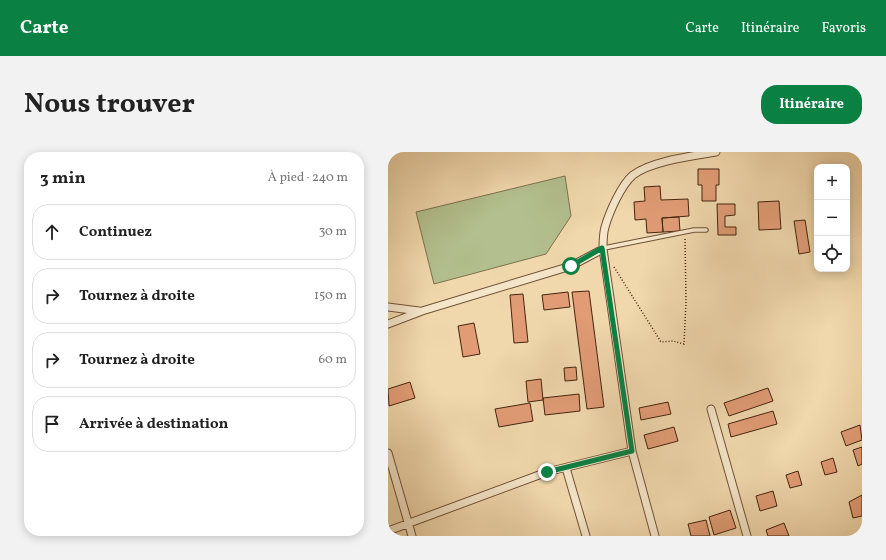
<!DOCTYPE html>
<html lang="fr">
<meta charset="utf-8">
<style>
body{margin:0;font-family:Vollkorn,serif;background:#f2f2f2;color:#222}
.controls{position:absolute;right:12px;top:12px;display:grid;overflow:hidden;border-radius:8px;box-shadow:0 2px 10px #0003}
.controls button{width:36px;height:36px;display:grid;place-items:center;padding:0;border:0;border-bottom:1px solid #e0e0e0;background:#fff;color:#222;font:20px sans-serif}
.stop{position:absolute;width:12px;height:12px;margin:-9px;border:3px solid #0b8043;border-radius:50%;background:#fff}
.stop.end{background:#0b8043;border-color:#fff;box-shadow:0 1px 4px #0008}
.list{margin:0;padding:0;list-style:none}
h2{display:flex;justify-content:space-between;align-items:center;height:52px;margin:0;padding:0 16px;font-size:17px}
h2 small{font-size:13px;font-weight:400;color:#767676}
.list li{display:grid;grid-template-columns:26px 1fr auto;gap:12px;align-items:center;box-sizing:border-box;height:56px;margin:0 8px 8px;padding:0 8px;border:1px solid #e0e0e0;border-radius:16px}
.list b{display:block;font-size:15px;white-space:nowrap}
.list em{font-size:13px;font-style:normal;color:#767676}
.icon{flex:none;width:22px;height:22px;fill:none;stroke:currentColor;stroke-width:2;stroke-linecap:round;stroke-linejoin:round}
.map{position:relative;flex:none;width:474px;height:384px;overflow:hidden;border-radius:16px}
header{display:flex;align-items:center;gap:24px;box-sizing:border-box;height:56px;padding:0 20px;background:#0b8043;color:#fff}
header strong{font-size:19px}
nav{display:flex;gap:22px;margin-inline-start:auto;font-size:14px}
.intro{display:flex;align-items:center;justify-content:space-between;box-sizing:border-box;height:96px;padding:0 24px}
h1{margin:0;font-size:28px}
.button{padding:10px 18px;border-radius:16px;background:#0b8043;color:#fff;font-size:14px;font-weight:700}
main{display:flex;gap:24px;padding:0 24px}
aside{flex:1;background:#fff;border-radius:16px;box-shadow:0 2px 10px #0003}
.map>svg:first-child{display:block}
.green{fill:#b3bf8e;stroke:#7c724e}
.building{fill:#e19c76;stroke:#45240e}
.lines{fill:none;stroke-linecap:round;stroke-linejoin:round}
.lane-casing{stroke:#705136;stroke-width:5.5}
.street-casing{stroke:#705136;stroke-width:9}
.path{stroke:#45240e;stroke-width:1.5;stroke-dasharray:1 2;stroke-linecap:butt}
.lane{stroke:#f5e5c9;stroke-width:3.5}
.street{stroke:#f5e5c9;stroke-width:7}
.route{stroke:#0b8043;stroke-width:5}
</style>
<header>
<strong>Carte</strong>
<nav><a>Carte</a><a>Itinéraire</a><a>Favoris</a></nav>
</header>
<div class="intro"><h1>Nous trouver</h1><a class="button">Itinéraire</a></div>
<main>
<aside>
<h2>3 min<small>À pied · 240 m</small></h2>
<ul class="list">
<li><svg class="icon" aria-label="ahead" viewBox="0 0 24 24"><path d="M12 20V5M6 11l6-6 6 6"/></svg><div><b>Continuez</b></div><em>30 m</em></li>
<li><svg class="icon" aria-label="right" viewBox="0 0 24 24"><path d="M7 20v-9h11M14 6l5 5-5 5"/></svg><div><b>Tournez à droite</b></div><em>150 m</em></li>
<li><svg class="icon" aria-label="right" viewBox="0 0 24 24"><path d="M7 20v-9h11M14 6l5 5-5 5"/></svg><div><b>Tournez à droite</b></div><em>60 m</em></li>
<li><svg class="icon" aria-label="arrive" viewBox="0 0 24 24"><path d="M6 21V4h12l-3 4 3 4H6"/></svg><div><b>Arrivée à destination</b></div></li>
</ul>
</aside>
<div class="map">
<svg width="474" height="384" viewBox="0 0 474 384">
<rect width="100%" height="100%" fill="#f0d7ac"/>
<filter id="stains"><feTurbulence type="fractalNoise" baseFrequency=".005" numOctaves="4"/><feColorMatrix values="0 0 0 0 .2 0 0 0 0 .09 0 0 0 0 .02 0 0 0 .5 -.17"/></filter>
<radialGradient id="worn" r=".72"><stop offset=".6" stop-color="#630" stop-opacity="0"/><stop offset="1" stop-color="#630" stop-opacity=".3"/></radialGradient>
<path class="green" d="M177 24 183 64 158 102 46 132 28 60Z"/>
<path class="building" d="M310 17H331V33H328V49H314V33H310Z
M272 34 273 48 300 47 301 64 274 66 275 80 259 81 258 67 247 68 246 50 257 49 256 35Z
M391 49 393 77 371 78 370 50Z
M329 52H347V63L337 64V75H348V83H330Z
M291 65 292 79 275 80 274 66Z
M417 68 422 100 411 102 406 69Z
M201 139 216 255 199 257 184 140Z
M180 140 182 155 156 158 154 143Z
M135 142 140 190 126 191 122 143Z
M86 171 92 202 75 205 70 174Z
M188 215 189 228 177 229 176 216Z
M153 227 155 248 140 250 138 229Z
M22 230 27 246 1 254 0 237Z
M380 236 385 249 341 264 336 251Z
M191 242 192 259 157 263 155 246Z
M280 250 283 262 253 268 251 256Z
M142 251 145 269 111 275 107 257Z
M385 259 389 272 343 285 340 272Z
M472 273 474 288 458 294 453 280Z
M286 275 290 289 260 297 256 283Z
M474 295V312L470 314 465 298Z
M445 306 449 320 437 323 433 310Z
M410 319 414 333 402 336 398 323Z
M385 339 389 354 372 359 368 344Z
M474 343V364L465 366 461 350Z
M342 358 348 376 326 383 321 365Z
M318 368 322 384H303L300 372Z
M396 371 401 384H380L378 378Z"/>
<g class="lines">
<g class="lane-casing">
<path id="lane" d="M216 96 306 78H318"/>
</g>
<g class="street-casing">
<path id="street" d="M0 155 31 159
M0 172 34 159 183 114 215 97
M323 257 359 384
M0 301 24 384
M178 316 198 384
M0 379 159 320 244 299
M267 384 244 299 215 97C215 90 215 82 217 75 221 61 233 33 245 23 263 9 304 4 328 0"/>
</g>
<path class="path" d="M226 115 273 190 285 189 296 192 298 150 297 86"/>
<use href="#lane" class="lane"/>
<use href="#street" class="street"/>
</g>
<g class="lines">
<path class="route" d="M159 320 244 299 214 96 183 114"/>
</g>
<rect width="100%" height="100%" filter="url(#stains)"/>
<rect width="100%" height="100%" fill="url(#worn)"/>
</svg>
<div class="controls">
<button>+</button>
<button>−</button>
<button><svg class="icon" aria-label="locate" viewBox="0 0 24 24"><circle cx="12" cy="12" r="6"/><path d="M12 2v4M12 18v4M2 12h4M18 12h4"/></svg></button>
</div>
<div class="stop" style="left:183px;top:114px"></div>
<div class="stop end" style="left:159px;top:320px"></div>
</div>
</main>
